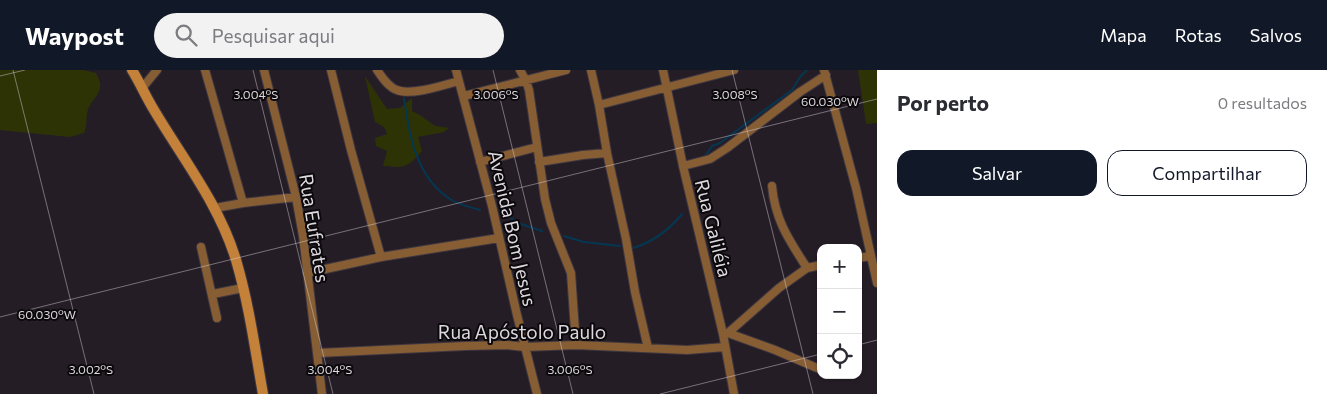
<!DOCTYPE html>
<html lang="pt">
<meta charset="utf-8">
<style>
body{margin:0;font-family:Commissioner,sans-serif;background:#f2f2f3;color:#2b2b33}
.controls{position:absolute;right:15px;bottom:15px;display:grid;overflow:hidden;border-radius:10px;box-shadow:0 1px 4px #0004}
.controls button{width:45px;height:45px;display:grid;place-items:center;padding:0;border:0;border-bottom:1px solid #e1e1e2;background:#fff;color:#2b2b33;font:25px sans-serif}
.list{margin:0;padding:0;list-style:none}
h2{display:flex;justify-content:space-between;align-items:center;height:65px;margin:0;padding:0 20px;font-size:21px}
h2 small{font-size:16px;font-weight:400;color:#7c7c81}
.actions{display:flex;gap:10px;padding:15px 20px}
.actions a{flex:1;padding:11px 0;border:1px solid #111827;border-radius:15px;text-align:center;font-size:18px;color:#111827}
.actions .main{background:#111827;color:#fff}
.icon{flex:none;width:28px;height:28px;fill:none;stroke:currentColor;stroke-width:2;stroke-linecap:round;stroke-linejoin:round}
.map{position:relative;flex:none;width:877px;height:324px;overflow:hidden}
header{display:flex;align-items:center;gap:30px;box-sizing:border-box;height:70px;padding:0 25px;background:#111827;color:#fff}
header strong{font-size:24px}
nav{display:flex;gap:28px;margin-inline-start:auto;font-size:18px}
.search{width:350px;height:45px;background:#f2f2f3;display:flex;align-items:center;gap:12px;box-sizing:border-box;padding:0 18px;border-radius:28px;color:#7c7c81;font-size:19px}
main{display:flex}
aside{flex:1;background:#fff}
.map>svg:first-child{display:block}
.green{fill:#2e3306}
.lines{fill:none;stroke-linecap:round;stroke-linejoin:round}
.stream{stroke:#043752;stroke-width:2}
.street-casing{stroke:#3f3740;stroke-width:10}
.secondary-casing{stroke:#3f3740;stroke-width:12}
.street{stroke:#875e34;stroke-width:8}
.secondary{stroke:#c38139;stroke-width:10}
.ticks{fill:none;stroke:#ddd8de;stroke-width:1;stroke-opacity:0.45}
.labels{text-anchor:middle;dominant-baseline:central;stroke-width:4;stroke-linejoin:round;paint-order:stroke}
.street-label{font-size:19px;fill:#ddd8de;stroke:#0c090c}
.ticks-label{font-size:12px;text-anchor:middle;fill:#ddd8de;stroke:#0c090c;stroke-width:4;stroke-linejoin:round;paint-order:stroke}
</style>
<header>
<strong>Waypost</strong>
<div class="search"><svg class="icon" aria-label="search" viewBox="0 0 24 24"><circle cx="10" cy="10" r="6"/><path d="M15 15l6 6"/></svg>Pesquisar aqui</div>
<nav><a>Mapa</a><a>Rotas</a><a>Salvos</a></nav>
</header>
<main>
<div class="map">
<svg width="877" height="324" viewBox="0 0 877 324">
<rect width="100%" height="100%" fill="#251d26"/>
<path class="green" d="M0 0H83L96 3C108 24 91 26 87 43 86 50 87 56 84 63L70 67 0 60Z
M858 0H877V53L866 54Z
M365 6 387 39 400 38 412 28V41L420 45 435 56 449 58 444 62 418 67 422 81C408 98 404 98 383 96L387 81 376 76 375 68 387 64 384 57 375 52Z"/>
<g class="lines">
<path class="stream" d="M404 28C409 65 416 107 450 129 459 135 470 137 480 140
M706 85 712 76 720 73 792 20 800 7 807 0
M502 143 521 154 542 161
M564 166 584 172 620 176
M633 178C653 172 669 160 682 144"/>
<g class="street-casing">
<path id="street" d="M205 0 243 133
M264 0 296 127 303 166 322 324
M331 0 351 80 381 187
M377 0C382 7 388 17 397 20 411 26 444 15 459 11
M456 0 492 136 517 245 537 324
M520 0 526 11 529 20 545 129 551 153 571 203 576 275
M591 0 599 35 607 83 626 169 635 222 648 278
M663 0 683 96 723 264 734 324
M824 0 856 118 877 213
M143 17 157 0
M464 26 566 0
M599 35 734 0
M480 92 537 77
M539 92 583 85 607 83
M683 96 710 89 727 78 800 22 826 5
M772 116C775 150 789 170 807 198
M215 138 243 133 296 127
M201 177 217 248
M858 188 870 186
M307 203 381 187 499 168
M213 224 243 218
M728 263 775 280 817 298
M723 264 728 263 779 218 807 198 821 195
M318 283 465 276 507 275 525 277 576 275 687 280 725 277"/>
</g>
<g class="secondary-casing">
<path id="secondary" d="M132 0C140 13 146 27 154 40 183 89 219 134 236 190 249 234 255 279 263 324"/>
</g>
<use href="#street" class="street"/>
<use href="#secondary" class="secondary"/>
</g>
<path class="ticks" d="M13 0 94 324M253 0 333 324M493 0 573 324M732 0 813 324M0 6 25 0M0 247 877 29M858 275 877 270M660 324 821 284"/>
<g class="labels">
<g class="street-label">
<text transform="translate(315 158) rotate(81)">Rua Eufrates</text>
<text transform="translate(513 158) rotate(77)">Avenida Bom Jesus</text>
<text transform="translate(714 158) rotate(76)">Rua Galiléia</text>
<text x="522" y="261">Rua Apóstolo Paulo</text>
</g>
</g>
<g class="ticks-label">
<text x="256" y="29">3.004°S</text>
<text x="496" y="29">3.006°S</text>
<text x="735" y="29">3.008°S</text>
<text x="830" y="36">60.030°W</text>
<text x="47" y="249">60.030°W</text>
<text x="91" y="304">3.002°S</text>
<text x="330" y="304">3.004°S</text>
<text x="570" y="304">3.006°S</text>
</g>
</svg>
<div class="controls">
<button>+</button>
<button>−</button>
<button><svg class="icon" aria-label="locate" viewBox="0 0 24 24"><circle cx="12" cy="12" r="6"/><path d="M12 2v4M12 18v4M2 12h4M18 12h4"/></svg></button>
</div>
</div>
<aside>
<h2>Por perto<small>0 resultados</small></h2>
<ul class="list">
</ul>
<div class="actions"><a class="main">Salvar</a><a>Compartilhar</a></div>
</aside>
</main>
